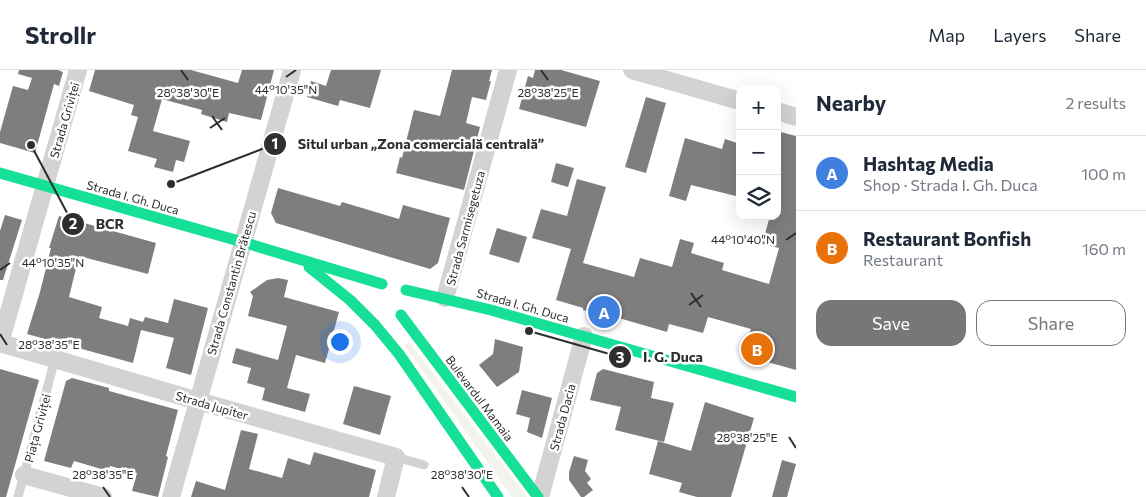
<!DOCTYPE html>
<meta charset="utf-8">
<style>
body{margin:0;font-family:Commissioner,sans-serif;background:#f2f2f3;color:#1f2937}
.controls{position:absolute;right:15px;top:15px;display:grid;overflow:hidden;border-radius:10px;box-shadow:0 5px 20px #0002}
.controls button{width:45px;height:45px;display:grid;place-items:center;padding:0;border:0;border-bottom:1px solid #e0e1e3;background:#fff;color:#1f2937;font:25px sans-serif}
.you{position:absolute;left:339px;top:271px;width:18px;height:18px;margin:-12px;border:4px solid #fff;border-radius:50%;background:#1a73e8;box-shadow:0 0 0 8px #1a73e833}
.badge{display:grid;place-items:center;width:32px;height:32px;border-radius:50%;background:#777;color:#fff;font-size:16px;font-weight:700}
.pin{position:absolute;translate:-50% -50%;border:2px solid #fff;box-shadow:0 1px 5px #0006}
.list{margin:0;padding:0;list-style:none}
h2{display:flex;justify-content:space-between;align-items:center;height:65px;margin:0;padding:0 20px;font-size:21px}
h2 small{font-size:16px;font-weight:400;color:#747a83}
.list li{display:grid;grid-template-columns:32px 1fr auto;gap:15px;align-items:center;box-sizing:border-box;height:75px;padding:0 20px;border-top:1px solid #e0e1e3}
.list b{display:block;font-size:19px;white-space:nowrap}
.list p{margin:0;font-size:16px;white-space:nowrap;color:#747a83}
.list em{font-size:16px;font-style:normal;color:#747a83}
.actions{display:flex;gap:10px;padding:15px 20px}
.actions a{flex:1;padding:11px 0;border:1px solid #777;border-radius:15px;text-align:center;font-size:18px;color:#777}
.actions .main{background:#777;color:#fff}
.icon{flex:none;width:28px;height:28px;fill:none;stroke:currentColor;stroke-width:2;stroke-linecap:round;stroke-linejoin:round}
.map{position:relative;flex:none;width:796px;height:427px;overflow:hidden}
header{display:flex;align-items:center;gap:30px;box-sizing:border-box;height:70px;padding:0 25px;background:#fff;border-bottom:1px solid #e0e1e3}
header strong{font-size:24px}
nav{display:flex;gap:28px;margin-inline-start:auto;font-size:18px}
main{display:flex}
aside{flex:1;background:#fff}
.map>svg:first-child{display:block}
.green{fill:#f1f3ec}
.building{fill:#7e7e7e}
.lines{fill:none;stroke-linecap:round;stroke-linejoin:round}
.lane{stroke:#d3d3d3;stroke-width:9}
.street{stroke:#d3d3d3;stroke-width:18}
.fast{stroke:#16e098;stroke-width:11}
.ticks{fill:none;stroke:#2e2e2e;stroke-width:2}
.labels{text-anchor:middle;dominant-baseline:central;stroke-width:5;stroke-linejoin:round;paint-order:stroke}
.street-label{font-size:12px;fill:#2e2e2e;stroke:#fff}
.ticks-label{font-size:12px;text-anchor:middle;fill:#2e2e2e;stroke:#fff;stroke-width:5;stroke-linejoin:round;paint-order:stroke}
.leader{fill:none;stroke:#2e2e2e;stroke-width:2}
.callout-dot{fill:#2e2e2e;stroke:#fff;stroke-width:2}
.mark-label{font-size:15px;text-anchor:middle;font-weight:bold;fill:#fff}
.callout-label{font-size:14px;text-anchor:middle;font-weight:bold;fill:#2e2e2e;stroke:#fff;stroke-width:5;stroke-linejoin:round;paint-order:stroke}
</style>
<header>
<strong>Strollr</strong>
<nav><a>Map</a><a>Layers</a><a>Share</a></nav>
</header>
<main>
<div class="map">
<svg width="796" height="427" viewBox="0 0 796 427">
<rect width="100%" height="100%" fill="#fff"/>
<path class="green" d="M410 273 527 427H512L404 274Z"/>
<path class="building" d="M19 0H58L63 2 59 16 54 14 35 83 0 73V62L13 16 28 20 32 8 18 4Z
M95 0H191L238 13 242 0H274L261 50 229 43 227 52 201 44 202 40 162 29 153 61 190 71 184 92 176 90 173 102 154 97 157 89 128 81 138 47 131 45 134 35 89 21Z
M331 0H381L370 38 340 30 338 36 307 27 311 11 326 16Z
M452 0H492L489 11H491L486 30 472 27 466 53 480 57 464 120 396 103 400 87 402 88 414 40 440 46Z
M535 0H561L600 11 586 57 519 39 528 6 533 8Z
M646 27 666 33 646 103 625 97Z
M777 61 796 66V300L743 285 751 259 708 247 703 263 669 254 667 262 605 244V247L583 240V238L556 230 571 179 532 168 541 139 567 146 577 109 606 117 583 193 634 207 640 188 672 197 680 169 694 173 691 183 724 193 722 200 769 214 779 178 762 174 770 146H777Z
M685 68 722 79 725 69 740 74V127L691 115 686 131 669 126Z
M556 93 574 98 568 117 551 112Z
M278 118 340 136 342 132 399 149 403 135 450 148 438 193 430 199 276 153 271 143Z
M5 145 22 150 3 210H0V161Z
M59 146 156 173 148 204 79 186 69 227 102 237 99 248 128 256 130 248 143 252 145 247 168 253 174 229 208 238 191 305 166 298 174 268 141 260 133 293 27 264 40 222 51 178H49Z
M497 158 527 167 519 193 489 184Z
M278 208 288 210 284 227 339 242 325 293 296 285 287 318 310 324 305 342 262 330 265 318 247 313 251 298 232 293 236 278 278 290 287 256 248 246 253 226 250 222 267 210Z
M495 269 523 277 519 302 497 317 479 295 493 284Z
M0 299 39 310 6 427H0Z
M603 299 654 312 651 328 674 333 664 372 615 360 621 337 590 330 597 303Z
M72 308 109 318V321L178 340 166 386 168 387 158 427 132 421 137 403 110 396 108 401 74 391 71 398 44 391 66 311Z
M354 316 391 326 380 365 343 354Z
M522 320 552 328 542 368 527 362 530 348 516 344Z
M705 332 754 348 731 427H697L679 422 682 413 649 404 658 371 691 381Z
M241 360 258 364 249 399 282 408 288 388 310 395 314 382 376 400 369 427H191L196 411 225 420Z
M574 386 588 390 585 401 591 409 587 413 593 420 584 427H581L569 410V402Z
M782 390 796 394 787 427H772Z"/>
<g class="lines">
<path class="lane" d="M396 387 424 395
M18 427 55 289"/>
<path class="street" d="M632 0 740 31
M777 41 796 47
M445 228 508 0
M0 273 198 331 396 387 386 427
M0 273 78 0
M24 405 103 427
M171 427 292 0
M540 427 584 266"/>
<path class="fast" d="M0 103 239 171 382 214
M309 197 350 230 375 255 399 284 498 427
M406 220 491 240 796 327
M401 245 538 427"/>
</g>
<path class="ticks" d="M181 0 188 10M541 0 548 10M286 7 296 0M212 46 222 60M210 58 225 48M786 170 796 163M0 200 10 193M691 223 701 237M689 235 703 225M0 264 7 275M789 367 796 378M103 417 110 427M462 417 469 427"/>
<g class="labels">
<g class="street-label">
<text transform="translate(64 50) rotate(-74)">Strada Griviței</text>
<text transform="translate(133 127) rotate(16)">Strada I. Gh. Duca</text>
<text transform="translate(465 158) rotate(-75)">Strada Sarmisegetuza</text>
<text transform="translate(231 213) rotate(-74)">Strada Constantin Brătescu</text>
<text transform="translate(523 235) rotate(16)">Strada I. Gh. Duca</text>
<text transform="translate(480 328) rotate(53)">Bulevardul Mamaia</text>
<text transform="translate(212 335) rotate(16)">Strada Jupiter</text>
<text transform="translate(562 347) rotate(-75)">Strada Dacia</text>
<text transform="translate(37 358) rotate(-75)">Piața Griviței</text>
</g>
</g>
<g class="ticks-label">
<text x="286" y="24">44°10'35"N</text>
<text x="188" y="27">28°38'30"E</text>
<text x="548" y="27">28°38'25"E</text>
<text x="743" y="174">44°10'40"N</text>
<text x="53" y="197">44°10'35"N</text>
<text x="49" y="279">28°38'35"E</text>
<text x="747" y="372">28°38'25"E</text>
<text x="103" y="409">28°38'35"E</text>
<text x="462" y="409">28°38'30"E</text>
</g>
<path class="leader" d="M171 114L275 74M31 75L73 154M529 261L620 287"/>
<g class="callout-dot">
<circle cx="171" cy="114" r="5"/>
<circle cx="31" cy="75" r="5"/>
<circle cx="529" cy="261" r="5"/>
<circle cx="275" cy="74" r="12"/>
<circle cx="73" cy="154" r="12"/>
<circle cx="620" cy="287" r="12"/>
</g>
<g class="mark-label">
<text x="275" y="79">1</text>
<text x="73" y="159">2</text>
<text x="620" y="293">3</text>
</g>
<g class="callout-label">
<text x="421" y="79">Situl urban „Zona comercială centrală”</text>
<text x="110" y="159">BCR</text>
<text x="673" y="292">I. G. Duca</text>
</g>
</svg>
<div class="controls">
<button>+</button>
<button>−</button>
<button><svg class="icon" aria-label="layers" viewBox="0 0 24 24"><path d="M12 4l9 5-9 5-9-5zM3 14l9 5 9-5"/></svg></button>
</div>
<div class="you"></div>
<div class="pin badge" style="left:604px;top:242px;background:#3f7fe0">A</div>
<div class="pin badge" style="left:757px;top:279px;background:#e8710a">B</div>
</div>
<aside>
<h2>Nearby<small>2 results</small></h2>
<ul class="list">
<li><span class="badge" style="background:#3f7fe0">A</span><div><b>Hashtag Media</b><p>Shop · Strada I. Gh. Duca</p></div><em>100 m</em></li>
<li><span class="badge" style="background:#e8710a">B</span><div><b>Restaurant Bonfish</b><p>Restaurant</p></div><em>160 m</em></li>
</ul>
<div class="actions"><a class="main">Save</a><a>Share</a></div>
</aside>
</main>
